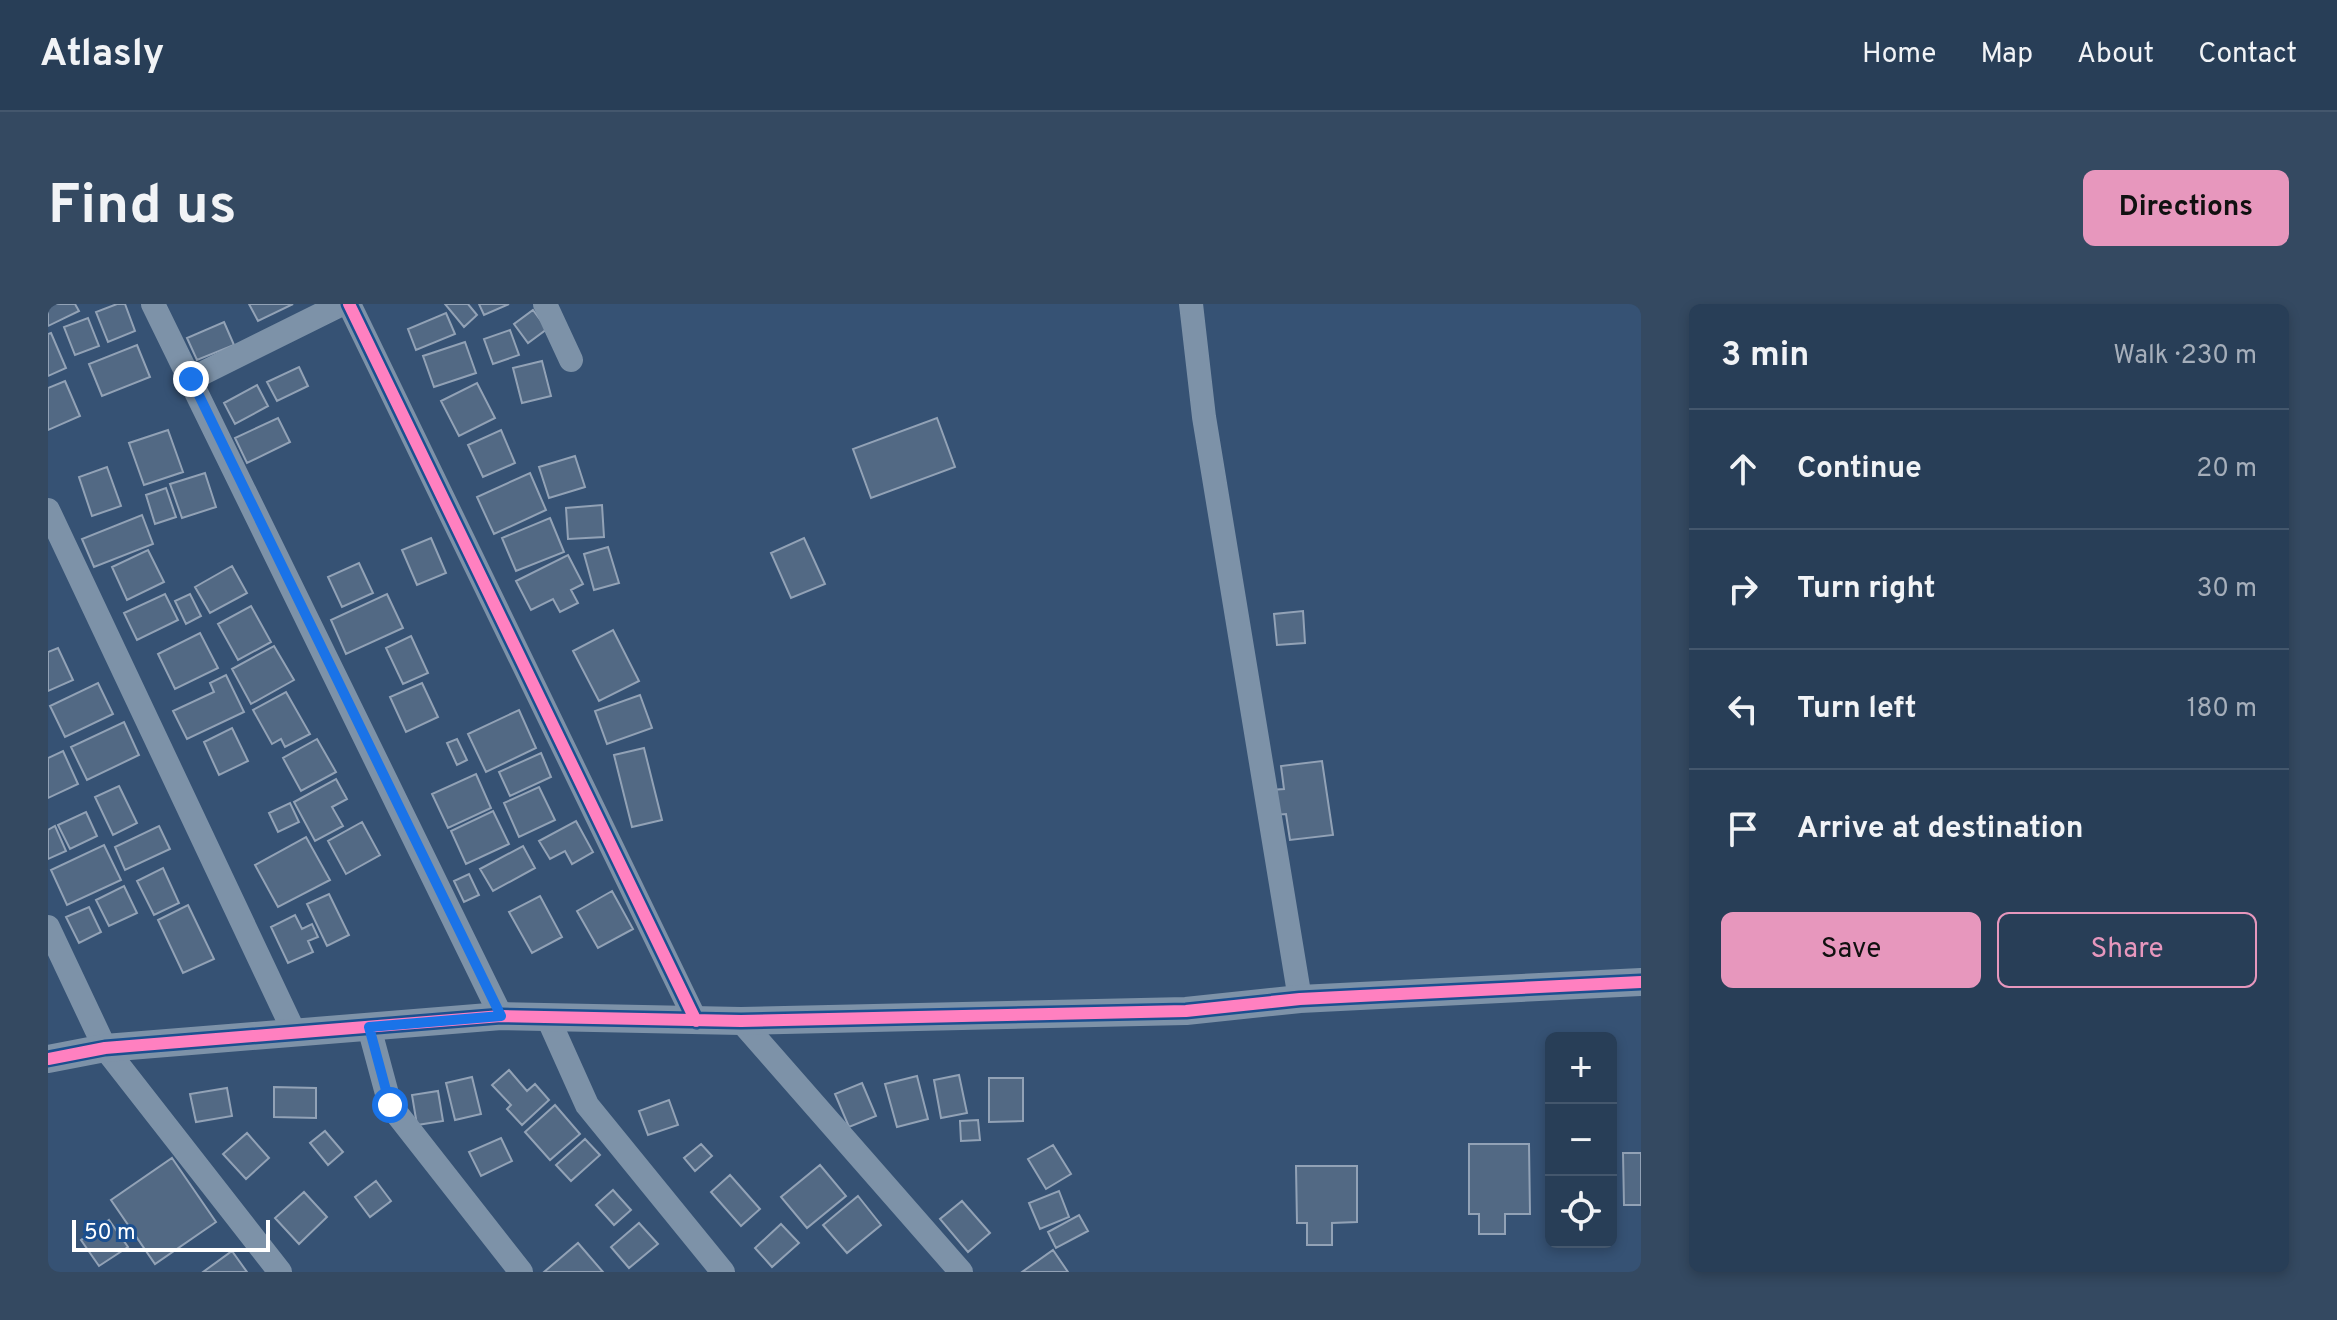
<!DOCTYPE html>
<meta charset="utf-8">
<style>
body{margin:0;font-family:Overpass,sans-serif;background:#344961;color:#f1f3f6}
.controls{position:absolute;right:24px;bottom:24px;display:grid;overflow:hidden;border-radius:12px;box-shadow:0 4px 12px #0003}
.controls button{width:72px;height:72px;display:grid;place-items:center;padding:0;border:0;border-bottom:2px solid #44576d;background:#283e57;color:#f1f3f6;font:40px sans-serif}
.scale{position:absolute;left:24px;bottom:20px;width:198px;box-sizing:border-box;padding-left:8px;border:4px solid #fff;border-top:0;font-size:22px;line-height:28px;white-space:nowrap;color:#fff;-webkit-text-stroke:6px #1b4f8f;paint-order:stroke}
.stop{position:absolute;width:24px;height:24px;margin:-18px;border:6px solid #1a73e8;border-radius:50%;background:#fff}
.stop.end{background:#1a73e8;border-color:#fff;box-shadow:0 2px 8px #0008}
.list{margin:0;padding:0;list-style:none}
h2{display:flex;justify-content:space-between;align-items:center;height:104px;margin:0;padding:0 32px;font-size:34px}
h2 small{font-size:26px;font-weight:400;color:#a5aeba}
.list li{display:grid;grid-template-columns:52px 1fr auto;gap:24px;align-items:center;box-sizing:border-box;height:120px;padding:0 32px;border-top:2px solid #44576d}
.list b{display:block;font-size:30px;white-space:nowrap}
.list em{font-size:26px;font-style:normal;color:#a5aeba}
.actions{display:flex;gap:16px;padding:24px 32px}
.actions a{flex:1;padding:18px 0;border:2px solid #e797bd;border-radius:12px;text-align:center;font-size:28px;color:#e797bd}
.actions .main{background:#e797bd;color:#111}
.icon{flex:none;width:44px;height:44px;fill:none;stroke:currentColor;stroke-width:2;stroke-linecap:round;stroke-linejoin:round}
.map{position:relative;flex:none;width:1593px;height:968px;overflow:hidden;border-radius:12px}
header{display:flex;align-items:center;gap:48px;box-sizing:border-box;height:112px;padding:0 40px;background:#283e57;border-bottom:2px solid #44576d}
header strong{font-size:38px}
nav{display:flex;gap:44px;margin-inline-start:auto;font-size:28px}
.intro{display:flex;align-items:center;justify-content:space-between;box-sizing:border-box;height:192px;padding:0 48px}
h1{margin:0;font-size:56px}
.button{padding:20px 36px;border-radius:12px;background:#e797bd;color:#111;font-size:28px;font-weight:700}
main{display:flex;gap:48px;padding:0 48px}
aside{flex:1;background:#283e57;border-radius:12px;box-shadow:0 4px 12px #0003}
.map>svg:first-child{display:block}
.building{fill:#526984;stroke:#92a2b6;stroke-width:2}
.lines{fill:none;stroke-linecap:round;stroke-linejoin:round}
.minor{stroke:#7d92a8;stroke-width:24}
.tertiary{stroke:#7d92a8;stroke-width:28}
.cycleway-casing{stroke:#1b4f8f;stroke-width:17}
.cycleway{stroke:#ff80c0;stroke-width:12}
.route{stroke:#1a73e8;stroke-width:10}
</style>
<header>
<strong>Atlasly</strong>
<nav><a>Home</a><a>Map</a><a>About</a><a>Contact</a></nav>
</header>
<div class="intro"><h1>Find us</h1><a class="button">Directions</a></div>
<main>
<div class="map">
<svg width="1593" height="968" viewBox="0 0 1593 968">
<rect width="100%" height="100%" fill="#365274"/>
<path class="building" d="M0 0H27L31 7 0 22Z
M69 0H77L87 27 60 38 48 8Z
M201 0H245L210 17Z
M397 0H420L429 11 416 23Z
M431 0H461L436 11Z
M485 6 499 25 480 39 466 20Z
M398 9 407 30 368 46 360 25Z
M40 14 51 42 27 51 16 23Z
M176 18 186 41 149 56 139 34Z
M462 26 471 51 445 60 436 35Z
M3 29 18 64 0 72V30Z
M417 38 428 69 386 83 375 52Z
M89 41 102 73 54 92 41 60Z
M494 57 503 92 474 99 465 64Z
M251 63 260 82 229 97 219 78Z
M17 77 32 112 0 126V84Z
M429 79 447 114 411 132 393 97Z
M209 81 220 102 187 120 176 99Z
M230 114 242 138 199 159 187 134Z
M889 114 907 163 823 194 805 145Z
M120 126 135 168 96 181 81 139Z
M453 126 467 159 435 173 420 141Z
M527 152 537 183 501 194 491 163Z
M59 163 73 202 44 212 31 173Z
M157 169 168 203 134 214 122 180Z
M482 169 498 206 446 230 429 193Z
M118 184 128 213 107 220 98 191Z
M554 201 556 233 520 235 518 204Z
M94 211 105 240 46 263 34 235Z
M502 214 516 248 468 267 454 234Z
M383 234 398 269 369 281 354 246Z
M756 234 777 280 743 294 723 249Z
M560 243 571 279 546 286 536 250Z
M100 246 116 278 79 296 64 263Z
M520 251 535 280 523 286 530 299 512 308 505 295 483 306 468 277Z
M311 259 325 289 294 303 280 273Z
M184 262 199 289 162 309 147 283Z
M117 290 130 316 89 336 76 309Z
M142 290 153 312 138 320 127 297Z
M339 290 355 324 298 350 283 316Z
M203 302 223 338 190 356 170 320Z
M1255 307 1257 339 1229 341 1226 310Z
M565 326 591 377 551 397 525 347Z
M152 329 170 364 127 385 110 350Z
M363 332 380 369 355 380 338 344Z
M226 342 246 376 203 400 184 365Z
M10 344 25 376 0 387V348Z
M178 371 196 408 139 435 125 407 166 388 162 379Z
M50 379 65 410 17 433 2 402Z
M374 379 390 413 358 428 342 393Z
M238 388 262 430 237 443 233 435 224 440 205 406Z
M592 391 604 424 559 440 547 407Z
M471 406 488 444 438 468 420 430Z
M76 418 91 451 39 476 23 443Z
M184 424 200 457 171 471 156 438Z
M269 435 288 468 253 487 235 454Z
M409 435 419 456 409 461 399 439Z
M596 444 614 516 584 523 566 451Z
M15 447 30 480 0 494V454Z
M493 449 503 473 462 492 451 468Z
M1274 457 1285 531 1242 536 1238 510 1226 511 1222 486 1236 485 1233 462Z
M428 470 443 504 400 524 384 490Z
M288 475 299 495 284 503 295 522 267 537 246 498Z
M71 482 89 519 65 531 47 493Z
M491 483 507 516 471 533 456 499Z
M242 499 251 518 230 528 221 509Z
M445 507 461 540 418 560 403 527Z
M38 508 49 532 22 545 10 521Z
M528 517 545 548 524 560 517 547 502 555 491 537Z
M314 518 332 551 298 570 280 537Z
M7 522 18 547 0 555V526Z
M111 522 122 545 77 566 67 543Z
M258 533 282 576 230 603 207 561Z
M56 541 73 576 19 601 3 566Z
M475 542 487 564 445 587 432 565Z
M115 564 131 599 106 611 89 577Z
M421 570 431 591 416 598 406 577Z
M76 582 89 609 61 622 48 596Z
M564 587 585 625 550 644 529 607Z
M281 590 301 631 279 642 259 600Z
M492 592 514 633 484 649 461 608Z
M140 601 166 655 135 669 110 616Z
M41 603 53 628 31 639 18 613Z
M247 611 254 625 264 620 270 633 260 637 265 648 240 659 223 623Z
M461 766 479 787 487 780 501 796 474 821 459 805 463 801 444 781Z
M911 771 919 809 893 814 886 776Z
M869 772 880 815 849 823 837 780Z
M424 773 433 810 407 816 398 779Z
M941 774H975V817L941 818Z
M814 779 828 812 801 823 787 790Z
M226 783 268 784V814L226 813Z
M179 784 184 812 148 818 142 790Z
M390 787 395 817 369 821 364 791Z
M621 796 630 821 600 831 591 807Z
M507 801 532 830 502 856 477 828Z
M930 816 932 836 913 837 912 817Z
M277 827 295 848 280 861 262 839Z
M199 829 221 854 198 875 175 850Z
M453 834 464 857 433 872 421 848Z
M537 835 552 851 523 877 508 861Z
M653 840 664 852 647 867 636 854Z
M1421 840H1481L1482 910H1457V930H1431V910H1421Z
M1005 841 1023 870 998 885 980 855Z
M1575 849H1593V901H1576Z
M124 854 168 918 107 960 63 896Z
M772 861 798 892 759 924 733 893Z
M1248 862H1309V918L1284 919V941H1259V919H1249Z
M682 871 712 905 693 922 663 888Z
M328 877 343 897 322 913 307 893Z
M565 886 583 906 566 921 548 901Z
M1011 887 1021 913 992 925 981 899Z
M256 888 279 913 251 940 227 914Z
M810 892 833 921 799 949 775 921Z
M914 897 942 929 920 948 892 915Z
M1031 911 1040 927 1008 944 1000 928Z
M61 916 80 943 51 962 33 936Z
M591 919 610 940 581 964 563 943Z
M733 920 751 939 724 963 707 944Z
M530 939 555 968H496Z
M1005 946 1020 968H974Z
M184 947 199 968H155Z"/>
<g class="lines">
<path class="minor" d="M105 0 453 712
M301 0 648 717
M497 0 523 56
M1143 0 1156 113 1252 695
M143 75 294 0
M0 206 247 730
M0 623 57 744 232 968
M500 714 539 801 675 968
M693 717 913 968
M321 723 342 801 473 968"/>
<path class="tertiary" d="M0 755 57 744 453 712 693 717 1138 707 1252 695 1593 678"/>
<g class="cycleway-casing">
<path id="cycleway" d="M301 0 648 717
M0 755 57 744 453 712 693 717 1138 707 1252 695 1593 678"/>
</g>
<use href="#cycleway" class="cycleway"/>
</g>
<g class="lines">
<path class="route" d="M143 75 453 712 321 723 342 801"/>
</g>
</svg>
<div class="controls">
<button>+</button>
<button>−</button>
<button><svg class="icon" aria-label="locate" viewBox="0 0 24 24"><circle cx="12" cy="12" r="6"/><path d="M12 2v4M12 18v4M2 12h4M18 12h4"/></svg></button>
</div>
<div class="scale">50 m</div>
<div class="stop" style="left:342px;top:801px"></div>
<div class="stop end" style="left:143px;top:75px"></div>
</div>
<aside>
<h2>3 min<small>Walk · 230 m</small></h2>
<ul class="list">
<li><svg class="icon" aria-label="ahead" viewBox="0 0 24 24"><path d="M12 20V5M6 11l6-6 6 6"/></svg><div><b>Continue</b></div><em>20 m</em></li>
<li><svg class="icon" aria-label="right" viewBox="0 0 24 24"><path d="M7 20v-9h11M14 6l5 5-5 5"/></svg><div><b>Turn right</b></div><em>30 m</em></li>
<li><svg class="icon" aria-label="left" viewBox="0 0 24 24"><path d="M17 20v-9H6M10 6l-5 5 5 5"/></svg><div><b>Turn left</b></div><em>180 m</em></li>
<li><svg class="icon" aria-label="arrive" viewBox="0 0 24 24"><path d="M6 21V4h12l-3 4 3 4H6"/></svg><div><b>Arrive at destination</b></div></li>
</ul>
<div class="actions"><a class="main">Save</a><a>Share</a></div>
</aside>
</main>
